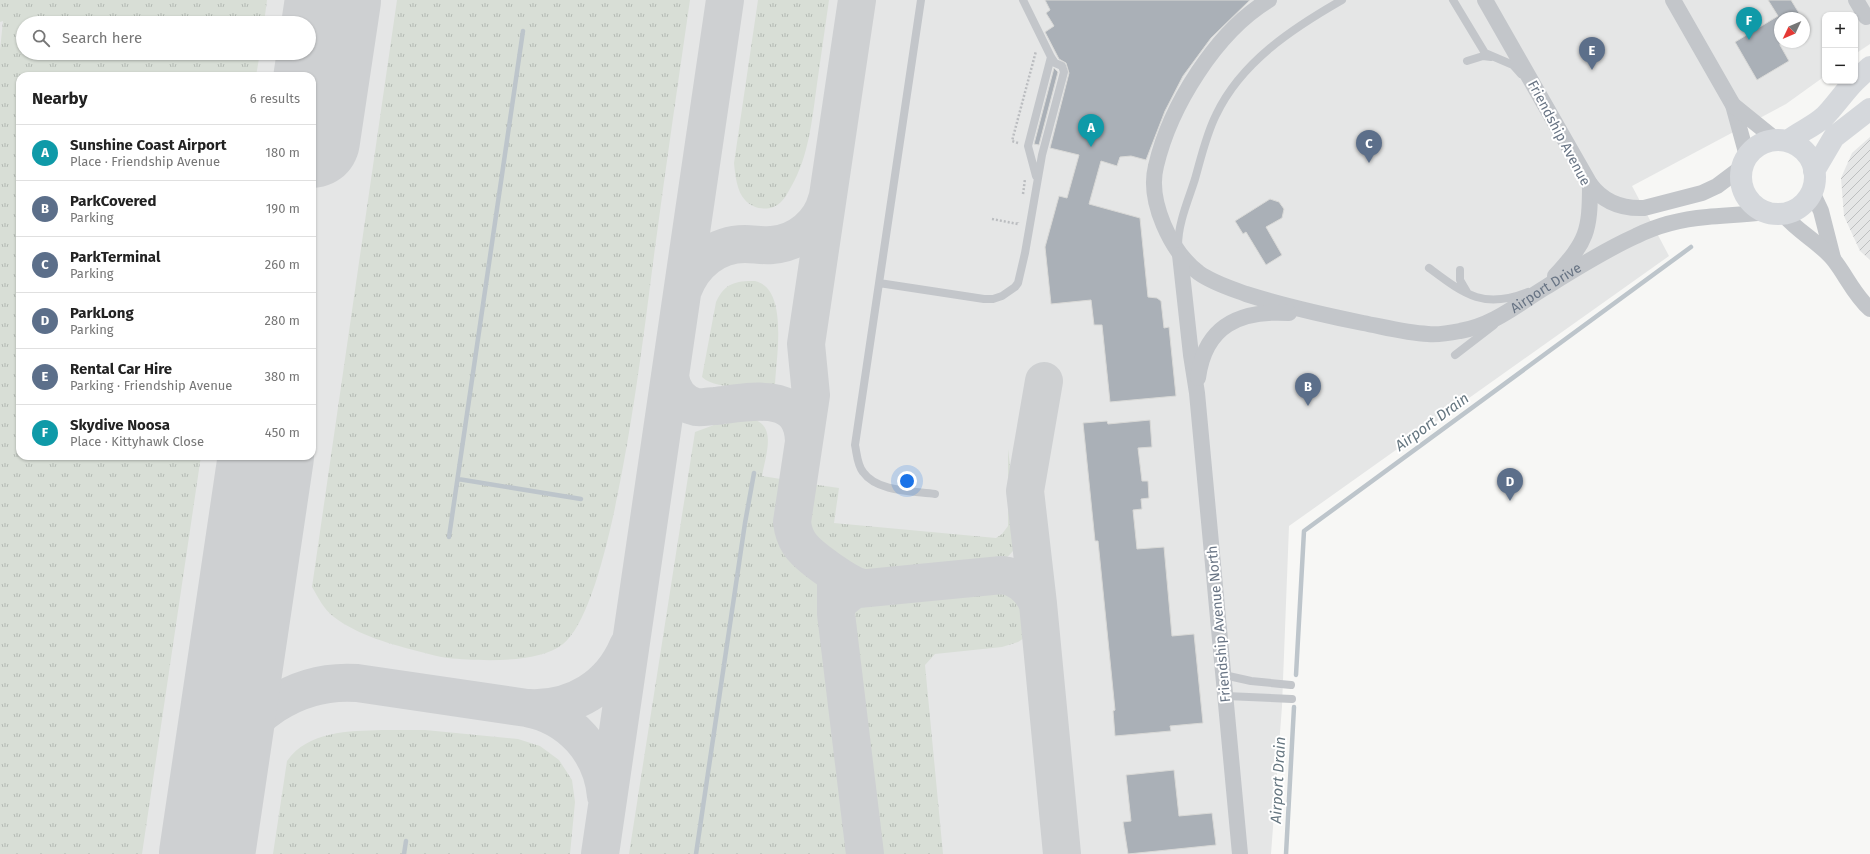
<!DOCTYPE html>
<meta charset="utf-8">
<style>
body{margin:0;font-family:"Fira Sans",sans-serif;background:#f6f6f6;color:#222}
.controls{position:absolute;right:12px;top:12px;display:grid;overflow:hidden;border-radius:8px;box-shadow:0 1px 3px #0004}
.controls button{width:36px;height:36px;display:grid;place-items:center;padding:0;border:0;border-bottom:1px solid #e0e0e0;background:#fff;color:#222;font:20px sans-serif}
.compass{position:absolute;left:1774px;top:12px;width:36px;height:36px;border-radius:50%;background:#fff;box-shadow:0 1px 3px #0004;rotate:226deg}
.you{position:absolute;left:907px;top:481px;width:14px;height:14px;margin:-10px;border:3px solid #fff;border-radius:50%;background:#1a73e8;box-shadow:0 0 0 6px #1a73e833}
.badge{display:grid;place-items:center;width:26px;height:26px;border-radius:50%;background:#0f766e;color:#fff;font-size:13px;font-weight:700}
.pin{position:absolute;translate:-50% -33px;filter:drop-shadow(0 1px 2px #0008)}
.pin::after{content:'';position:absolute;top:21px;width:14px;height:12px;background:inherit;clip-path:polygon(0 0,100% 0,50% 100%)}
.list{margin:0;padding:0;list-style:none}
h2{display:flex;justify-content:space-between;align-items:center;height:52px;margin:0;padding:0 16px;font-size:17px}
h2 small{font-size:13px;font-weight:400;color:#767676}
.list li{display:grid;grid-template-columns:26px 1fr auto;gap:12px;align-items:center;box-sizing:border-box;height:56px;padding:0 16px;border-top:1px solid #e0e0e0}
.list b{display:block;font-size:15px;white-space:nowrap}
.list p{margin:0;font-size:13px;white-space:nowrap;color:#767676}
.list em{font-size:13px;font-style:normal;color:#767676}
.icon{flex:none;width:22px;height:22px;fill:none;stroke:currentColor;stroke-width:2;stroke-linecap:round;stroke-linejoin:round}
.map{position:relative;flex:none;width:1870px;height:854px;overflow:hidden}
.search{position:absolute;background:#fff;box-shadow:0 1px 3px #0004;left:16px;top:16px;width:300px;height:44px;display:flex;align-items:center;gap:10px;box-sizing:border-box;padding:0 14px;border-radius:22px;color:#767676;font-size:15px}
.panel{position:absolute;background:#fff;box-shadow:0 1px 3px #0004;left:16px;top:72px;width:300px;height:388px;border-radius:12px}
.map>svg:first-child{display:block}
.built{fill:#e5e6e6;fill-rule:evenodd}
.industrial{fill:url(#industrial-furrows)}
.grass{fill:url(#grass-tufts)}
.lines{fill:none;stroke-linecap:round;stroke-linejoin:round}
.stream{stroke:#bdc5cb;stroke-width:4.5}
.taxiway{stroke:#ced0d2;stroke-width:38}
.runway{stroke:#ced0d2;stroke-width:96}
.building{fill:#aab0b7;stroke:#d9d9d7}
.path{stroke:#bbbdc0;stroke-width:2.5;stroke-dasharray:2 2;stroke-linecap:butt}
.lane{stroke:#c3c6ca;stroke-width:8}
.street{stroke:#c3c6ca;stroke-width:16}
.secondary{stroke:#d5d8dc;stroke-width:22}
.labels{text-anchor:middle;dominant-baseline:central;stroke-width:4;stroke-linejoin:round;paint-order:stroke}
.street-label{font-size:14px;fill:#687484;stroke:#fff}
.water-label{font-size:15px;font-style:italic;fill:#64757f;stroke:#fff}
</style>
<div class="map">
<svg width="1870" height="854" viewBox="0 0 1870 854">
<defs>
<pattern id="industrial-furrows" width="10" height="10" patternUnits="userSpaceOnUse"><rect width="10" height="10" fill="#e5e6e6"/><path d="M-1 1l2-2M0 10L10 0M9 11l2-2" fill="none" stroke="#bdbfc0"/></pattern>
<pattern id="grass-tufts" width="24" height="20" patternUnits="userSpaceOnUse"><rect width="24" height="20" fill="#d8ded6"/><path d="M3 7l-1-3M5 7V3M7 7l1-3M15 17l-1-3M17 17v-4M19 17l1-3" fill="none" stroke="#b3b9b3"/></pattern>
</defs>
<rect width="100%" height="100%" fill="#f7f7f5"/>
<path class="built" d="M0 0H1870V44L1855 54V15H1825V76L1786 104 1632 186 1669 256 1289 526 1282 706 1271 854H0ZM1780 18H1804V42H1780ZM23 23H309V53H23ZM20 76H312V456H20Z"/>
<path class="industrial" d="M1870 137V260L1860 251 1844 216 1841 178 1852 153Z"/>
<path class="grass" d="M0 0H267L264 23H23V53H260L256 76H20V456H201L142 854H0V50L3 21 0 22Z
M397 0H690C678 83 666 165 655 248 645 321 615 603 563 644 538 664 479 661 448 658 439 657 430 654 421 652 391 644 359 636 334 617 324 610 318 597 312 587Z
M758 0H829C825 28 821 56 817 84 812 120 809 156 791 187 788 192 785 198 781 202 771 212 754 210 745 200 737 192 735 174 734 163Z
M755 281C789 289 776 358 775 385 755 386 717 391 702 377L716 302C725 283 735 281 755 281Z
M746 418C779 421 766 453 762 476L787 480C777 539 776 544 825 581L856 854H629L695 432 714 425Z
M1008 449 1019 538C1015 551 1008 559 996 563L874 577C869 576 864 576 859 574 845 569 813 544 810 529 806 515 810 498 811 484L839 488 834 523 996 538 1002 534 1008 526Z
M998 587C1028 590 1027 611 1029 635L1018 642 1002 647 935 654 925 665 943 854H874L848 626C851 616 853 608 862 602Z
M382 730H425L518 739 540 746 559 760 572 780 575 802 570 854H273L287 761C308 731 349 731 382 730Z"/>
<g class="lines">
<path class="stream" d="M458 479 581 499
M449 537 523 31
M1296 675 1304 531 1691 247
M404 854 406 841
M696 854 745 523 754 473
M1286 854 1294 707"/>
<path class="taxiway" d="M857 0 806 344 811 395 792 522C793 530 795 537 799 543 807 556 848 585 863 588
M327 40 333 0
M683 290C693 263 716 244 745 244 754 244 763 246 772 245 798 243 821 224 827 199
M670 376C672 392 681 403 696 407 702 408 709 406 715 406 750 402 802 389 804 441
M1044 381 1025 491 1038 604 1062 854
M834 573 836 582V614L865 854
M841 600 850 592 858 589 1002 575C1020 577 1031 588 1038 604
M529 708C573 710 611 687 628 646
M208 854C213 827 215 799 223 773 240 715 297 679 357 683L527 708C570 716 602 751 606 796
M600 854 725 0"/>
<path class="runway" d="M312 140 333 0
M207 854 266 456"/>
</g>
<path class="building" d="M1045 0H1250L1211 38 1183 76 1165 111 1146 160 1131 156 1120 157 1117 166 1101 161 1089 204 1140 218 1148 297 1157 298 1161 301 1164 328 1169 327 1176 396 1110 402 1102 325H1094L1091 300 1051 304 1045 247 1059 196 1067 198 1079 155 1050 148 1069 73 1066 63 1059 59 1045 32 1054 26 1046 13 1050 10Z
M1768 0H1791L1802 18H1780V45L1789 61 1757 80 1735 42 1778 16Z
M1054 68 1058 72 1039 145 1034 144Z
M1270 199 1279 202 1284 209 1282 218 1266 227 1282 255 1266 265 1246 232 1243 234 1235 221Z
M1150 420 1152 447 1138 448 1142 481H1148L1149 498 1141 499 1142 509 1133 510 1137 549 1164 547 1172 636 1194 634 1203 723 1170 726 1171 731 1115 736 1113 711 1115 710 1098 541H1095L1083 423 1107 421 1108 424Z
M1174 770 1179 816 1212 813 1216 845 1128 854 1123 822 1131 821 1126 775Z"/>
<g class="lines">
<path class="path" d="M1018 143 1012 141 1036 51
M1023 194 1025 179
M992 219 1018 224V222"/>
<path class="lane" d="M921 0 855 445C857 454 857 464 863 472 877 492 913 491 935 494
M1453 0 1485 53 1513 65 1521 74
M1467 61 1483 56 1491 57
M1036 176 1028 146 1051 57
M1178 246C1178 223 1188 201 1195 179 1201 158 1206 135 1216 115 1241 62 1293 28 1342 0
M1429 268C1464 294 1483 310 1528 292
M1460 270V280L1467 292
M879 283 984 299H993L1002 296 1015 287 1018 283 1025 253 1042 155 1064 72 1062 66 1055 63 1051 57 1023 0
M1455 355 1494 325
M1224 675 1251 681 1291 685
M1226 696 1292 699"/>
<g class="street">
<path id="s1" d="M1269 0C1216 32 1170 106 1156 166 1147 201 1171 252 1199 273 1213 283 1230 288 1246 294 1284 306 1324 315 1363 323 1384 327 1406 333 1428 334 1438 335 1450 333 1460 331 1494 325 1518 304 1546 287 1575 269 1605 250 1636 236 1658 225 1683 219 1707 217 1726 215 1745 215 1763 212"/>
<path d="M1485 0 1590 184C1590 232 1587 241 1555 276"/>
<path d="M1673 0 1733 105 1747 156"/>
<path d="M1856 0 1866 17"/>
<path d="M1733 105 1775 139"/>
<path d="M1590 184C1603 202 1621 209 1644 208L1702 193 1717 186 1741 168"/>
<path d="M1812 192 1821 211 1833 258"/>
<path d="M1783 214C1798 232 1819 242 1833 259 1846 275 1854 295 1870 309"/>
<path d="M1180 255 1191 355 1197 393 1240 854"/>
<path d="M1198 378C1205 325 1240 310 1289 313"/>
</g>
<path class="secondary" d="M1855 81 1870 67
M1741 177a37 37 0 1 1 74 0a37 37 0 1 1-74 0Z
M1788 141C1799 132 1813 127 1824 117 1835 106 1844 92 1855 81
M1814 171 1834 137 1870 109"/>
</g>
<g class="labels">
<g class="street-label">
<text transform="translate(1559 133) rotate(62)">Friendship Avenue</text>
<text stroke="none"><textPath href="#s1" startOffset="693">Airport Drive</textPath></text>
<text transform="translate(1219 624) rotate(-95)">Friendship Avenue North</text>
</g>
<g class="water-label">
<text transform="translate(1432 422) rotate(-36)">Airport Drain</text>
<text transform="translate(1278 780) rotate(-87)">Airport Drain</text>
</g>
</g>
</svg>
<div class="controls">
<button>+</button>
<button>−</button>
</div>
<svg class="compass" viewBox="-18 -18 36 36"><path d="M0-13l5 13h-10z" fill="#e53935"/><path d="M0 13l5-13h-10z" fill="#767676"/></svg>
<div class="you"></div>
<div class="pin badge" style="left:1091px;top:147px;background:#0f9aa8">A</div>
<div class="pin badge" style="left:1308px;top:406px;background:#5c6f8a">B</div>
<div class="pin badge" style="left:1369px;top:163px;background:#5c6f8a">C</div>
<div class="pin badge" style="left:1510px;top:501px;background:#5c6f8a">D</div>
<div class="pin badge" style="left:1592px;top:70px;background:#5c6f8a">E</div>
<div class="pin badge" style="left:1749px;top:40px;background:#0f9aa8">F</div>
<div class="search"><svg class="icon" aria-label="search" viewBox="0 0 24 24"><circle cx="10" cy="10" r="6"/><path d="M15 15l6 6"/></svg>Search here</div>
<section class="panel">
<h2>Nearby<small>6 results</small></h2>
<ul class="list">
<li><span class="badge" style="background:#0f9aa8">A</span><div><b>Sunshine Coast Airport</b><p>Place · Friendship Avenue</p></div><em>180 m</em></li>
<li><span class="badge" style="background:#5c6f8a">B</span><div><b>ParkCovered</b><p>Parking</p></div><em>190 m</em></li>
<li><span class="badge" style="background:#5c6f8a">C</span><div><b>ParkTerminal</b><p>Parking</p></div><em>260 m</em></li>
<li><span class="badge" style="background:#5c6f8a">D</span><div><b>ParkLong</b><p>Parking</p></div><em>280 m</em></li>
<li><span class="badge" style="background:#5c6f8a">E</span><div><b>Rental Car Hire</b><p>Parking · Friendship Avenue</p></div><em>380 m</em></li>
<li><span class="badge" style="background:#0f9aa8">F</span><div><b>Skydive Noosa</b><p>Place · Kittyhawk Close</p></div><em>450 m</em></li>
</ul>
</section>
</div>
